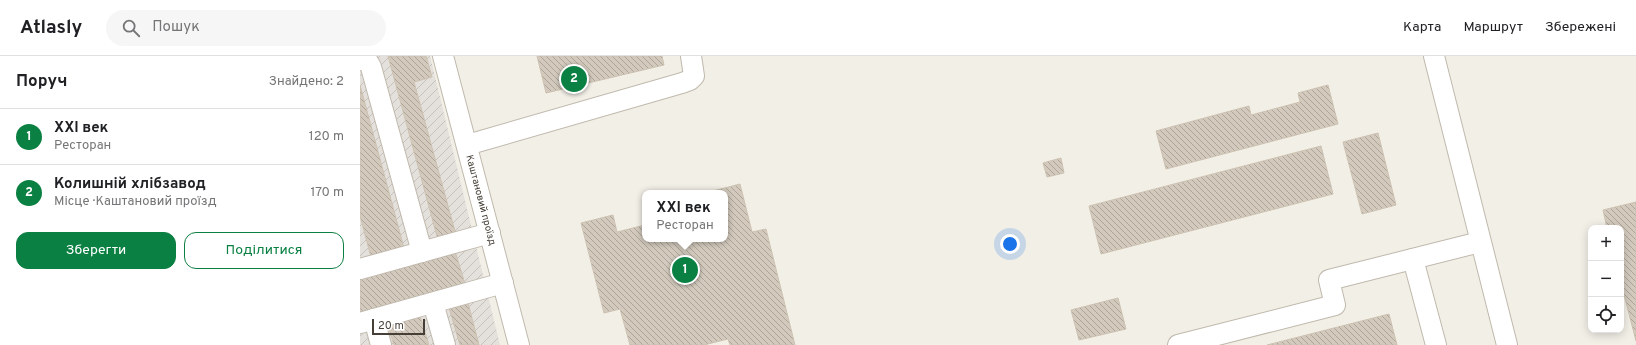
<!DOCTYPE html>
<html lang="uk">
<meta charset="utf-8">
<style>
body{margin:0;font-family:Overpass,sans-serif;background:#f6f6f6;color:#202124}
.controls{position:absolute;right:12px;bottom:12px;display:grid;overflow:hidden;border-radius:8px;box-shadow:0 2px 10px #0003}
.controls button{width:36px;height:36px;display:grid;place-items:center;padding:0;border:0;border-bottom:1px solid #e0e0e0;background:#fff;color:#202124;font:20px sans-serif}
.scale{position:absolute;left:12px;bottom:10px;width:53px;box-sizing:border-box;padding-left:4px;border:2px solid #453f37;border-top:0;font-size:11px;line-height:14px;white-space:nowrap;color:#453f37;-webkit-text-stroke:3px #fff;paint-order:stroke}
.you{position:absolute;left:650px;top:188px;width:14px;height:14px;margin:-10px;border:3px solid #fff;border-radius:50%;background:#1a73e8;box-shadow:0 0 0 6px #1a73e833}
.badge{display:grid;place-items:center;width:26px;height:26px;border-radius:50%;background:#0b8043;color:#fff;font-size:13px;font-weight:700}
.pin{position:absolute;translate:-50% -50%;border:2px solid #fff;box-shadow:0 1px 4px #0006}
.popup{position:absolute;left:282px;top:134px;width:86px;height:52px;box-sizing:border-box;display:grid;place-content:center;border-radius:8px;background:#fff;filter:drop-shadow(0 1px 3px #0005);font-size:13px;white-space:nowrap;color:#757577}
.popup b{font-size:15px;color:#202124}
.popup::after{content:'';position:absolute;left:50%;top:100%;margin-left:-8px;border:8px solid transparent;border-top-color:#fff}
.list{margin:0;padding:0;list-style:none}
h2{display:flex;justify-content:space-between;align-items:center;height:52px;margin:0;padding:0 16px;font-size:17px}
h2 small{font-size:13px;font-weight:400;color:#757577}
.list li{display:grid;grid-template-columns:26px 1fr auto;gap:12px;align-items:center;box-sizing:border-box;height:56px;padding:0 16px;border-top:1px solid #e0e0e0}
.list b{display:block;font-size:15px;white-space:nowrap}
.list p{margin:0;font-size:13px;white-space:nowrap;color:#757577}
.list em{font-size:13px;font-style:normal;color:#757577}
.actions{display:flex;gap:8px;padding:12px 16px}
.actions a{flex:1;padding:9px 0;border:1px solid #0b8043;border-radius:12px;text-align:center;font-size:14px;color:#0b8043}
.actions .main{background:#0b8043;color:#fff}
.icon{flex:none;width:22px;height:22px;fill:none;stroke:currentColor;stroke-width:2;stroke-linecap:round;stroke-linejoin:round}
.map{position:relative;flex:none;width:1276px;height:289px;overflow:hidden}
header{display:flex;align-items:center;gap:24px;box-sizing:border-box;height:56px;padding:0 20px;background:#fff;border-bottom:1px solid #e0e0e0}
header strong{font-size:19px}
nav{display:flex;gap:22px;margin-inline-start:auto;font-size:14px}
.search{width:280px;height:36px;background:#f6f6f6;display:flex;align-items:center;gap:10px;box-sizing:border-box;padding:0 14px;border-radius:22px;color:#757577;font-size:15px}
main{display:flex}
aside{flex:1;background:#fff}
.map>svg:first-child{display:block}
.industrial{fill:url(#industrial-furrows)}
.building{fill:url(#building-back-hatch);stroke:#cdc2b1}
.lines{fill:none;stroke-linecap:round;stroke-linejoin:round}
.minor-casing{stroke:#c0b9ad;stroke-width:22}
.minor{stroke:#fff;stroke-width:20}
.labels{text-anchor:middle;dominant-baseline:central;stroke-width:3;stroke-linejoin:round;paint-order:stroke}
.street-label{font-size:10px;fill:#453f37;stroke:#fff}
</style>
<header>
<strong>Atlasly</strong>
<div class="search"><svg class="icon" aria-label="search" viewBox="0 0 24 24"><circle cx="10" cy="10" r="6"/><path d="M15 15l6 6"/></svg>Пошук</div>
<nav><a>Карта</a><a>Маршрут</a><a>Збережені</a></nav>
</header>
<main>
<aside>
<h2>Поруч<small>Знайдено: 2</small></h2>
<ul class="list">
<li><span class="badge">1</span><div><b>XXI век</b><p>Ресторан</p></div><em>120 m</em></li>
<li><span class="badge">2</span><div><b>Колишній хлібзавод</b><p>Місце · Каштановий проїзд</p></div><em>170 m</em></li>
</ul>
<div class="actions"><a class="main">Зберегти</a><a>Поділитися</a></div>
</aside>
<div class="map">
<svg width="1276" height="289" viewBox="0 0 1276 289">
<defs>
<pattern id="industrial-furrows" width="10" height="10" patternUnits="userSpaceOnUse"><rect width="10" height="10" fill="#e4e0dc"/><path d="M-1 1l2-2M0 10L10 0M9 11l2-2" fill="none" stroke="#c5c1bd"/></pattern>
<pattern id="building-back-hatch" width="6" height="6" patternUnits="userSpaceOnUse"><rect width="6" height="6" fill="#d3cabd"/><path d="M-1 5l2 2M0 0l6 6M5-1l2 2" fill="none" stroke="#ada59a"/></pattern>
</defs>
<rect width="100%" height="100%" fill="#f2efe7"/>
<path class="industrial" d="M0 0H70L140 289H0Z"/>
<path class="building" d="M28 0H66L72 21 54 26 96 179 78 184Z
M177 0H302L304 9 186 37Z
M0 29 44 192 11 201 0 160Z
M968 29 978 68 806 113 796 75 889 50 891 59 940 46 938 37Z
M1018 77 1036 149 1002 158 983 86Z
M961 90 973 138 741 198 729 150Z
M701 102 704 117 687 121 683 107Z
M380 128 392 176 406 173 435 289H370L368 283 344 289H270L260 253 244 257 221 167 253 159 257 176 285 169V183H365V137H345Z
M1276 146V285L1261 227V172H1247L1243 154Z
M95 195 105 228 0 258V222Z
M758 242 766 273 719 284 711 254Z
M108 247 119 289H100L89 252Z
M1029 258 1037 289H907Z
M60 260 69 289H34L28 269Z"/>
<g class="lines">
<g class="minor-casing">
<g id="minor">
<path id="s1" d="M83 0 159 289"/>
<path d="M1074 0 1147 289"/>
<path d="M0 4H7L11 11 62 196"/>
<path d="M107 89 322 27 330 24 334 20 331 0"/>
<path d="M1053 203 1076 289"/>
<path d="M0 213 130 177"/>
<path d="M73 247 85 289"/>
<path d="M14 263 21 289"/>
<path d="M0 267 143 227"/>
<path d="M818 289 975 249 969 224 1120 186"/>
</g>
</g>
<use href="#minor" class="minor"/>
</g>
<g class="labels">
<g class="street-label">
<text stroke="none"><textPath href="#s1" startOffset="149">Каштановий проїзд</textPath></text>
</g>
</g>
</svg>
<div class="controls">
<button>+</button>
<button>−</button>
<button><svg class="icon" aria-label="locate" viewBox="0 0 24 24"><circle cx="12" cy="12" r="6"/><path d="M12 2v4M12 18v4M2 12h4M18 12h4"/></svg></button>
</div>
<div class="scale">20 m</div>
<div class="you"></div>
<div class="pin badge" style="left:325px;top:214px">1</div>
<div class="popup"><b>XXI век</b>Ресторан</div>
<div class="pin badge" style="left:214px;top:23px">2</div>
</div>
</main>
